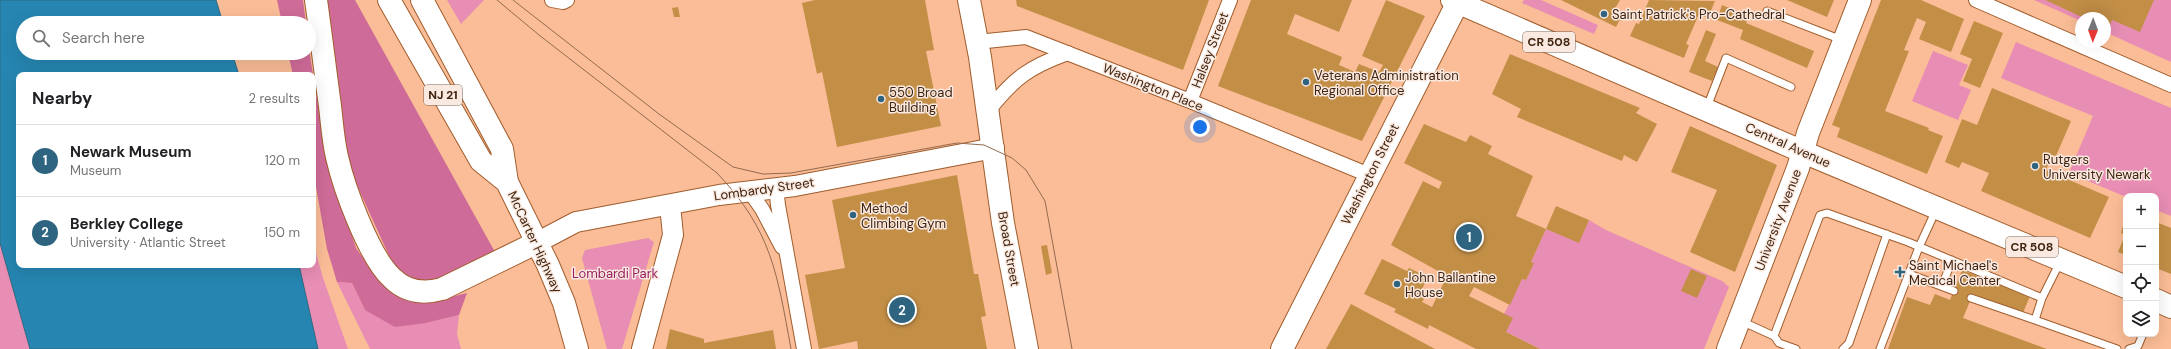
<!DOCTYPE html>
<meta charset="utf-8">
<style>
body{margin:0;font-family:"DM Sans",sans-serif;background:#f2f2f2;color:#202124}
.controls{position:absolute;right:12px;bottom:12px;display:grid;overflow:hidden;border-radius:8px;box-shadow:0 4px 16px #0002}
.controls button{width:36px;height:36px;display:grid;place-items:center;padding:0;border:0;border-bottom:1px solid #e0e0e0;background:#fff;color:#202124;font:20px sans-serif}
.compass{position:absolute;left:2075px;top:12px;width:36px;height:36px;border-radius:50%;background:#fff;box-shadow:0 4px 16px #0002;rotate:181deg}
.you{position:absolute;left:1200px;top:127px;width:14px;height:14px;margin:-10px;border:3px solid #fff;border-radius:50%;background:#1a73e8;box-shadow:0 0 0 6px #1a73e833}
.badge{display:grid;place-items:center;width:26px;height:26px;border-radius:50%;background:#2f6480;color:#fff;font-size:13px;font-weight:700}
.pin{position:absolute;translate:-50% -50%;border:2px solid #fff;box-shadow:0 1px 4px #0006}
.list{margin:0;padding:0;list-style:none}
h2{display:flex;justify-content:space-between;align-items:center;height:52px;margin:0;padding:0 16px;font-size:17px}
h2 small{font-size:13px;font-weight:400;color:#757577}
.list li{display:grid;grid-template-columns:26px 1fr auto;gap:12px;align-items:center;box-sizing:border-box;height:72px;padding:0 16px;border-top:1px solid #e0e0e0}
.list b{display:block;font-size:15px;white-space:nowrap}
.list p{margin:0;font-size:13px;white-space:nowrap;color:#757577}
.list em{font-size:13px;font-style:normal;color:#757577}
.icon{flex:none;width:22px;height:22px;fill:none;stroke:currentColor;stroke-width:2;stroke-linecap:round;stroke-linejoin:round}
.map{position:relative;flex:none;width:2171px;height:349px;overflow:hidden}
.search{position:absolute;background:#fff;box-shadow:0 4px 16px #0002;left:16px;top:16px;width:300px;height:44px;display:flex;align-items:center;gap:10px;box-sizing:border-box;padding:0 14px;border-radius:22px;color:#757577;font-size:15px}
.panel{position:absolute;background:#fff;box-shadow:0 4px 16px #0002;left:16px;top:72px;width:300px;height:196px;border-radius:8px}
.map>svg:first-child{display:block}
.green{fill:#e88db4}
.forest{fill:#cf6b98}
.water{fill:#2686b1;stroke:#2e6981}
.building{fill:#c38f47}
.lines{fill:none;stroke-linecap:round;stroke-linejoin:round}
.lane-casing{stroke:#a15d2d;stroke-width:9}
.street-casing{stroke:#a15d2d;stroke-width:16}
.secondary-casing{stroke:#a15d2d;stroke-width:22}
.primary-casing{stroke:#a15d2d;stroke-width:24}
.lane{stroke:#fff;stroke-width:7}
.street{stroke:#fff;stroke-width:14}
.secondary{stroke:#fff;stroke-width:20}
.primary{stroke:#fff;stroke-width:22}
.tram{stroke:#956a4e;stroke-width:1}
.poi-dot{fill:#2f6480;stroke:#f9e9e0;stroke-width:1.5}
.labels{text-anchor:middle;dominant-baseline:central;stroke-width:3;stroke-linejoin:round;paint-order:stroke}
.shield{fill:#f9e9e0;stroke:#785f4e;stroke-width:1}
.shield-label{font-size:12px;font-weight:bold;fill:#412410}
.poi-label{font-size:13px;fill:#412410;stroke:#f9e9e0;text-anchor:start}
.street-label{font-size:13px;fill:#412410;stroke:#f9e9e0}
.park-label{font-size:13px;fill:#971e5f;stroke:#f9e9e0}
</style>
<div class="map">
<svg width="2171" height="349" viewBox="0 0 2171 349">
<rect width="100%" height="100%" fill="#fabd97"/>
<path class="green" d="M447 0H484L461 24Z
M1524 0H1541L1598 25 1594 34 1522 3Z
M2034 0H2171V62L2105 32V18H2081V21Z
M2016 42 2171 108V216L2156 210V196L2126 197 2069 173 2093 116 2001 78Z
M1933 51 1968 65 1959 85 1971 90 1958 120 1912 101Z
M1589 220 1606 230 1722 281 1729 287 1704 349H1540L1506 332 1504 314 1522 279 1526 280 1533 263 1531 262 1546 229 1579 242Z
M648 238 654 242 622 349H607L582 258 585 250Z
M313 242 323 278 348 349H318L299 265H313Z
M0 243 30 349H0Z
M337 282 352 283 365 310 426 323 459 315 457 334 461 349H370Z"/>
<path class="forest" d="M277 0H303L306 23H282Z
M327 0H355L495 252C472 263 422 297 400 273 397 270 394 264 391 260L349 168 342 130Z
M309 49 326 156 356 248 376 277 407 300 435 301 467 293 459 315 426 323 395 327 365 310 352 283 337 282 327 249 313 170V75H293L288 53H309Z"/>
<path class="water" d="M0 0H216L223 23H23V53H232L239 75H19V265H299L318 349H30L0 243Z"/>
<path class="building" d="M815 0H925L934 50 926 51 941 126 837 147 822 72 817 74 802 3Z
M1016 0H1209L1183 70 1017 6Z
M1251 0H1352L1339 32 1295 14 1287 34 1342 57 1339 65 1355 72 1359 64 1379 72 1383 65 1362 56 1386 0 1425 16 1362 141 1218 86Z
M1561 0H1620L1613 12 1621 17 1616 27Z
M1649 0 1715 1 1708 18 1699 14 1686 44 1689 45 1684 58 1630 36 1636 23 1639 24Z
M1787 0H1834L1827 17Z
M1881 0H1921L1964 19 1951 52 1919 39 1926 22 1917 18 1904 50 1909 51 1885 111 1929 128 1928 130 1943 136 1927 174 1837 137 1840 128 1832 125Z
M2045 0H2154L2140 32 2112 20 2108 29 2105 28V18H2084Z
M1722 5 1749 16 1746 23 1814 51 1807 68 1740 39 1743 30 1717 20Z
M678 7 680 17H674L672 8Z
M1974 21 2003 33 1980 88 1963 81 1972 59 1960 54Z
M1706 30 1716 34 1705 61 1718 67 1712 81 1689 72Z
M1510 54 1640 108 1636 113 1657 124 1637 162 1624 155 1622 161 1517 117 1521 109 1492 94Z
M1992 88 2071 121 2056 156 2052 155 2046 170 2109 197 2090 238 1981 191 1989 173 1962 162 1959 168 1945 162 1962 119 1977 125Z
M1424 124 1466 142 1470 135 1492 146 1488 154 1533 176 1516 216 1546 229 1556 206 1589 220 1579 243 1546 229 1531 262 1534 263 1526 280 1522 279 1510 305 1474 287 1469 296 1513 318 1506 332 1540 349H1476L1429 325 1428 329 1394 312 1396 309 1364 294 1382 259 1407 271 1409 268 1428 277 1421 291 1427 294 1422 302 1432 307 1447 276 1391 245 1423 181 1439 189 1442 182 1404 163Z
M1690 126 1777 165 1735 272 1690 252 1717 190 1671 172Z
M957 175 974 274H978L986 316 981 317 987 349H858L857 341 819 349 805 275 845 268 832 200Z
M2126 215V255L2118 252 2125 235 2121 233Z
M2156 222 2171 228V274L2156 268Z
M1047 245 1052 273 1046 275 1041 246Z
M1691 269 1707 276 1697 298 1681 291Z
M1962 270 2030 296 2023 313 1973 294 1963 318 2047 349H1888L1907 297 1930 305 1935 294 1950 300Z
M1351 304 1435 349H1326Z
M670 329 704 339V343L773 330 776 349H666Z"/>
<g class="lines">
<g class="lane-casing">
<path id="lane" d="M1767 11 1842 40
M1707 107 1726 58 1791 87
M1909 274 1954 291
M1942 286 1952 260
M1971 298 2035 320
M2042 298 2035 320 2117 349
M1741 321 1774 336 1779 343 1796 349
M1774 336 1820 215 1827 213 1908 242 2042 298 2060 262
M1843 349 1849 343 1887 234
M1880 349 1919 247 1936 210
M2129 349 2138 346 2143 334"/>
</g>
<g class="street-casing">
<path id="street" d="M552 0 563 2 567 0
M1976 0 2171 85
M977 42 1026 37 1190 101 1369 175
M1190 101 1230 0
M988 111C1014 78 1029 67 1068 53
M780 188 777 196 778 205 804 349
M750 192 762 209 782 247"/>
</g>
<g class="secondary-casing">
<path id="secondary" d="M538 242 576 222 719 195 795 186 994 148
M642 349 673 235 670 205"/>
</g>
<g class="primary-casing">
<path id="primary" d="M316 0C321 35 325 70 330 106 332 123 333 140 337 157 344 188 369 257 392 278 406 292 424 294 442 289L538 242
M389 0 481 161 507 182
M422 0 502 149 507 182 548 265 564 303 577 349
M969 0 980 57 1003 223 1027 349
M1452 0 1815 157 2126 287
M2156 300 2171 307
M1282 349 1459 0
M1728 349 1798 168 1808 133 1860 0"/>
</g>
<use href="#lane" class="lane"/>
<use href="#street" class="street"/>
<use href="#secondary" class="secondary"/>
<use href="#primary" class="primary"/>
<path class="tram" d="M497 0 539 35 717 173C772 231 777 273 791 349
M513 0 659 114 733 167 763 174 791 173 957 143 984 145 1012 158 1026 170 1045 201 1072 349"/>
</g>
<g class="poi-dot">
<circle cx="1604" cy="14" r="4"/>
<circle cx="1306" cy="82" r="4"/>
<circle cx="881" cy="99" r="4"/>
<circle cx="2035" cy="166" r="4"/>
<circle cx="853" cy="215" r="4"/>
<path d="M1898 266h4v4h4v4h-4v4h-4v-4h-4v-4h4z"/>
<circle cx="1397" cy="284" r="4"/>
</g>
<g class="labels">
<g class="shield">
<rect x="1523" y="32" width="52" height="20" rx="3"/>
<rect x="424" y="85" width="38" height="20" rx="3"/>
<rect x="2006" y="237" width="52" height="20" rx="3"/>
</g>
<g class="shield-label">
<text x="1549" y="42">CR 508</text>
<text x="443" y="95">NJ 21</text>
<text x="2032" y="247">CR 508</text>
</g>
<g class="poi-label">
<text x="1612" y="14">Saint Patrick's Pro-Cathedral</text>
<text x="1314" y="75">Veterans Administration<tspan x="1314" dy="15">Regional Office</tspan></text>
<text x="889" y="92">550 Broad<tspan x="889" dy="15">Building</tspan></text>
<text x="2043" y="159">Rutgers<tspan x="2043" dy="15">University Newark</tspan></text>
<text x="861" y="208">Method<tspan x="861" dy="15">Climbing Gym</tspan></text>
<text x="1909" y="265">Saint Michael's<tspan x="1909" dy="15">Medical Center</tspan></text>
<text x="1405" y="277">John Ballantine<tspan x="1405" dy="15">House</tspan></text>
</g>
<g class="street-label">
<text transform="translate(1210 50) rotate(-69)">Halsey Street</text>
<text transform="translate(1153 87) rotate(22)">Washington Place</text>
<text transform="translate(1788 145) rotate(24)">Central Avenue</text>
<text transform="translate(1370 174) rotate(-63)">Washington Street</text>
<text transform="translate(764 189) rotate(-8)">Lombardy Street</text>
<text transform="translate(1778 220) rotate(-69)">University Avenue</text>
<text transform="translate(535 242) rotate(65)">McCarter Highway</text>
<text transform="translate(1009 249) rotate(80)">Broad Street</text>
</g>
<g class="park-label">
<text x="615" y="273">Lombardi Park</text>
</g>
</g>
</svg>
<div class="controls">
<button>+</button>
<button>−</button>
<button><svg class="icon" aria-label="locate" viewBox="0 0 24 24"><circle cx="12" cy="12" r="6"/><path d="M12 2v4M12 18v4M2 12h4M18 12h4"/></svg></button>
<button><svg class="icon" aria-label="layers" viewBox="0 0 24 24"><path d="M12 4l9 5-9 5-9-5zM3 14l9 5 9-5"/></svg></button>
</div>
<svg class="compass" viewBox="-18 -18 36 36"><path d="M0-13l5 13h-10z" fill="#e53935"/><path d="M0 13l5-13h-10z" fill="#757577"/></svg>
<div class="you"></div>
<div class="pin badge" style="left:1469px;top:237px">1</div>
<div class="pin badge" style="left:902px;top:310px">2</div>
<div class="search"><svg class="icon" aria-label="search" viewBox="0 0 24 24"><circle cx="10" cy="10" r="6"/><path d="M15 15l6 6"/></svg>Search here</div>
<section class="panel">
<h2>Nearby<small>2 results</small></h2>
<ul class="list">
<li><span class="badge">1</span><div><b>Newark Museum</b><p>Museum</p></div><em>120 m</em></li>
<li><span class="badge">2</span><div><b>Berkley College</b><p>University · Atlantic Street</p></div><em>150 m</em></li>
</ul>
</section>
</div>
